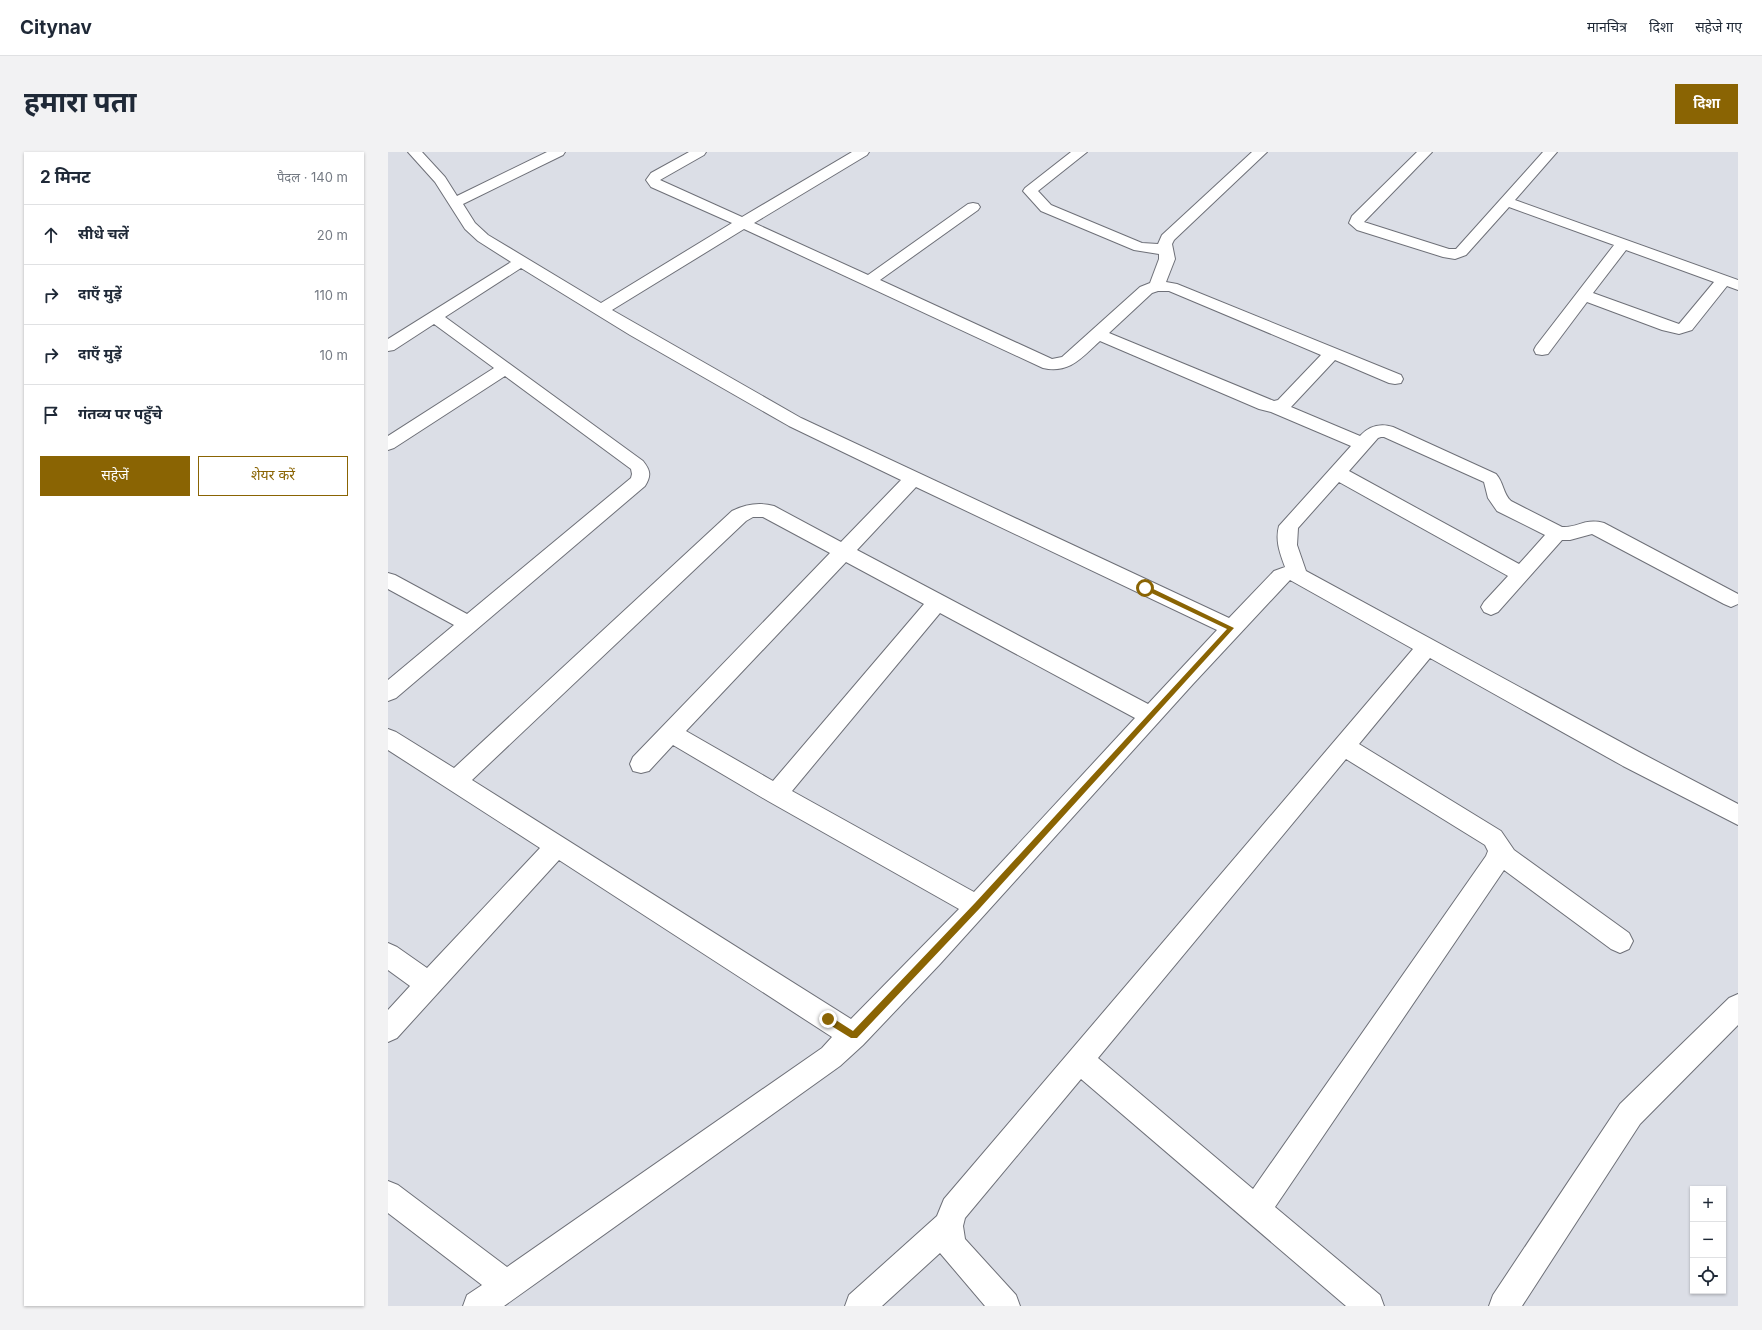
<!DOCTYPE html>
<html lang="hi">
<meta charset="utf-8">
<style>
body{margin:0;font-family:Inter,"Noto Sans Devanagari",sans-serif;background:#f2f2f3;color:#1f2937}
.controls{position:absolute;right:12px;bottom:12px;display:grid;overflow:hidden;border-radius:0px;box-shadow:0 1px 3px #0004}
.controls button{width:36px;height:36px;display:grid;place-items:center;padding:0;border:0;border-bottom:1px solid #e0e1e3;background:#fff;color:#1f2937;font:20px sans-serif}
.stop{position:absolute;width:12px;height:12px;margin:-9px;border:3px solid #8a6403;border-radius:50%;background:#fff}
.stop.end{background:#8a6403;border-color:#fff;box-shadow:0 1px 4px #0008}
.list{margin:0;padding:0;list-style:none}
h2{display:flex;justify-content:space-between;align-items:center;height:52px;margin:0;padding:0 16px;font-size:17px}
h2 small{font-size:13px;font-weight:400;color:#747a83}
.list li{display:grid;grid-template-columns:26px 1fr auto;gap:12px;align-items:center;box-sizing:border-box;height:60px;padding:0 16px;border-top:1px solid #e0e1e3}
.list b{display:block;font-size:15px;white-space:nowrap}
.list em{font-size:13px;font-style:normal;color:#747a83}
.actions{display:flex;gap:8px;padding:12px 16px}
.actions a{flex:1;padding:9px 0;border:1px solid #8a6403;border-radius:0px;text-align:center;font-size:14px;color:#8a6403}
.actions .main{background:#8a6403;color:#fff}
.icon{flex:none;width:22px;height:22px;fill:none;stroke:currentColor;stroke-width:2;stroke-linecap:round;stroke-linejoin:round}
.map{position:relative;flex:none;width:1350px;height:1154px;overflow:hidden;border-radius:0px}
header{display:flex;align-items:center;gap:24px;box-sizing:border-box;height:56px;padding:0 20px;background:#fff;border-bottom:1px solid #e0e1e3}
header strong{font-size:19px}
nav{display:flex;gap:22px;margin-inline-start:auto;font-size:14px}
.intro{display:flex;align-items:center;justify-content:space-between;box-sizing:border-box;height:96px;padding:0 24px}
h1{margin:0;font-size:28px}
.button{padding:10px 18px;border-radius:0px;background:#8a6403;color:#fff;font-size:14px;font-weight:700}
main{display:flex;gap:24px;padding:0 24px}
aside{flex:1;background:#fff;border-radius:0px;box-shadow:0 1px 3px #0004}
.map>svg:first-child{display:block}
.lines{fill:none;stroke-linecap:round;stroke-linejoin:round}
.street-casing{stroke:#6e7078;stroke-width:2}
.secondary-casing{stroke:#6e7078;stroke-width:2}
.street{fill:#fff;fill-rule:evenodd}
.secondary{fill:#fff;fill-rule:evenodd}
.route{fill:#8a6403}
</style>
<header>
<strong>Citynav</strong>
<nav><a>मानचित्र</a><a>दिशा</a><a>सहेजे गए</a></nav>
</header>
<div class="intro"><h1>हमारा पता</h1><a class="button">दिशा</a></div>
<main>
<aside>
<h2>2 मिनट<small>पैदल · 140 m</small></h2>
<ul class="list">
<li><svg class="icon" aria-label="ahead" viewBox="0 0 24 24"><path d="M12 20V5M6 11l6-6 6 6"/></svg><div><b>सीधे चलें</b></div><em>20 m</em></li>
<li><svg class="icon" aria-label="right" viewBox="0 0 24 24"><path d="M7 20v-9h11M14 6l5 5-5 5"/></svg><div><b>दाएँ मुड़ें</b></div><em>110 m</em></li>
<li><svg class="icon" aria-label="right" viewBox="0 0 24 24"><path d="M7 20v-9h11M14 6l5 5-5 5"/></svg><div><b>दाएँ मुड़ें</b></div><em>10 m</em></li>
<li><svg class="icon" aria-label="arrive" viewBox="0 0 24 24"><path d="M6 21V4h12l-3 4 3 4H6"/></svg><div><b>गंतव्य पर पहुँचे</b></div></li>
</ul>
<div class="actions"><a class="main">सहेजें</a><a>शेयर करें</a></div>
</aside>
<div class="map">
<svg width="1350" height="1154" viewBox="0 0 1350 1154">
<rect width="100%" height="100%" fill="#dbdee6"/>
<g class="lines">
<g class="street-casing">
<path id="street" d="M20 0H34L57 25 69 44 159 0H177L175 3 75 52 87 71 100 83 213 151 344 71 263 35 258 28 263 21 301 0H318L316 3 272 28 354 65 464 0H481L479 3 366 71 480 123 580 52 585 51 590 52 592 55 590 58 492 128 664 207 674 205 752 135 762 131 771 107V102L746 98 653 59 635 39 637 36 683 0H699L650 39 663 53 754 91 770 92 774 83 864 0H879L786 88 784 92 787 107 778 130 789 132 1013 223 1015 227 1013 231 1007 232 1001 231 947 208 903 255 972 284C981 274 992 271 1005 275L1108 322C1116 331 1115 342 1123 349L1174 375C1190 376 1196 366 1216 371L1350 442V452L1343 455 1336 452 1204 382 1182 388H1174L1110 460 1103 463 1096 460 1093 455 1096 450 1120 424 951 330 910 376 909 393 918 419 1251 600 1350 652V673L1235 614 1042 506 971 592 1113 679 1126 698 1241 781 1245 789 1241 797 1232 801 1223 797 1116 718 887 1055 992 1143 996 1154H958L693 927 577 1066 575 1074 577 1087 628 1143 632 1154H597L552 1101 494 1154H457L461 1143 549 1064 556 1047 1025 497 902 428 805 532 552 812 475 893 452 914 116 1154H75L79 1143 94 1133 0 1061V1029L10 1033 119 1115 434 896 444 885 171 708 9 886 0 890V858L22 834 0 818V791L9 795 39 816 152 696 0 598V577L8 580 66 616 344 359C358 352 371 350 386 354L453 390 513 328 401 274 242 183 133 116 57 165 255 309C263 319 263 324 257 334L8 546 0 549V528L66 473 0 437V421L7 423 79 462 243 326 244 322 243 317 117 224 6 296 0 298V284L106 216 46 172 6 198 0 199V187L123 110 90 89 77 77 47 30ZM356 77 655 216C682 222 694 205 712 189L871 257 883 260 963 294 891 374C887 389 892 401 897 415L886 419 841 466 413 266 224 158ZM770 139H781L933 203 890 248 886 249 721 181 764 141ZM993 285H996L1096 330 1100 346 1109 359 1157 383 1131 412 961 319 990 286ZM528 335 829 478 760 552 469 398ZM365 365H375L442 401 245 605 242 612 245 619 253 621 261 619 285 593 380 649 571 757 463 867 84 628 358 369ZM458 410 536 452 385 629 298 579ZM552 461 747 566 586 740 404 639ZM958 607 1097 693 1100 699 1098 704 865 1037 710 906Z
M1029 0H1044L976 70 1061 97H1068L1155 0H1169L1127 48 1350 128V138L1339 134 1304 178 1291 182 1274 178 1199 150 1160 202 1154 203 1148 202 1146 198 1148 194 1226 93 1121 55 1078 103 1067 107 1055 105 969 78 961 71 964 64ZM1238 98 1326 130 1291 172 1205 141Z"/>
</g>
<g class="secondary-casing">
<path id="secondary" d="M1350 842V873L1252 972 1134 1154H1101L1105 1143 1232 952 1341 846Z"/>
</g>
<use href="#street" class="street"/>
<use href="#secondary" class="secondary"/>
</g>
<path class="route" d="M757 433 846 476 592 756 469 886H463L437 870 436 867 440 863 465 879 587 751 839 477 755 437 754 436Z"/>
</svg>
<div class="controls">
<button>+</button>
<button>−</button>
<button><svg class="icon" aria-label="locate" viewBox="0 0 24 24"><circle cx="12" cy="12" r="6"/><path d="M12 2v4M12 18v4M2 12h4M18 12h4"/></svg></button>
</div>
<div class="stop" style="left:757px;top:436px"></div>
<div class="stop end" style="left:440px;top:867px"></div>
</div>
</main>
